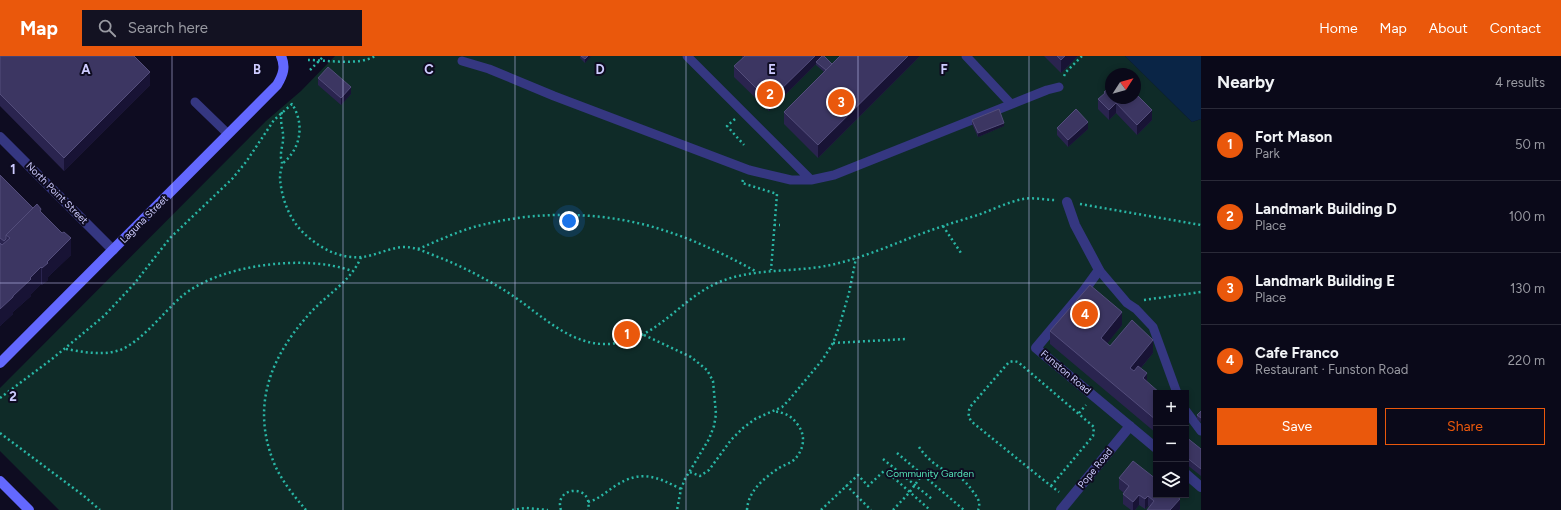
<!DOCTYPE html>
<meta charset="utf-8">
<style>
body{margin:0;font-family:Figtree,sans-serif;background:#131222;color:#f1f3f6}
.controls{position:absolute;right:12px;bottom:12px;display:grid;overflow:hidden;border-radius:0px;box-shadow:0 2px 6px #0003}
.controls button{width:36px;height:36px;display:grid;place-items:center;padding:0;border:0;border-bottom:1px solid #2a2a38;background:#0a0919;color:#f1f3f6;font:20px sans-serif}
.compass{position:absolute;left:1105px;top:12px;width:36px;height:36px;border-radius:50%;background:#0a0919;box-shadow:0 2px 6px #0003;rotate:54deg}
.you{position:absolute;left:569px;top:165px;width:14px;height:14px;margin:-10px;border:3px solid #fff;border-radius:50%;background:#1a73e8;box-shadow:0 0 0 6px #1a73e833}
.badge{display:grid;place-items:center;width:26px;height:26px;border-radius:50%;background:#ea580c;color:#fff;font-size:13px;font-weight:700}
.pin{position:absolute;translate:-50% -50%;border:2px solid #fff;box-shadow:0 1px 4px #0006}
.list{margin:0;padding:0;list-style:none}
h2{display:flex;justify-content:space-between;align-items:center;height:52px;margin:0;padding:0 16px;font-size:17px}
h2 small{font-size:13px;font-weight:400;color:#999aa2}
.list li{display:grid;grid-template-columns:26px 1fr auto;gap:12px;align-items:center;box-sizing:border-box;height:72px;padding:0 16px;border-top:1px solid #2a2a38}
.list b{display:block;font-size:15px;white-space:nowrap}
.list p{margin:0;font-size:13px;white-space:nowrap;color:#999aa2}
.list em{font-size:13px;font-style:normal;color:#999aa2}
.actions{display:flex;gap:8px;padding:12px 16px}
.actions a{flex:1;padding:9px 0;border:1px solid #ea580c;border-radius:0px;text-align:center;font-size:14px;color:#ea580c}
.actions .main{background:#ea580c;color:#fff}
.icon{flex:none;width:22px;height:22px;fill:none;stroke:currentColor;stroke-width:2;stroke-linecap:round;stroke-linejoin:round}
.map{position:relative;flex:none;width:1201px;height:454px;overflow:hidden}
header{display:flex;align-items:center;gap:24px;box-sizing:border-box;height:56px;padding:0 20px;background:#ea580c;color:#fff}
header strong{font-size:19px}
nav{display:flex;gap:22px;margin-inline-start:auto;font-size:14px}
.search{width:280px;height:36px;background:#131222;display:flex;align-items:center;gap:10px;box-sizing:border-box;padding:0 14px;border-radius:0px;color:#999aa2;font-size:15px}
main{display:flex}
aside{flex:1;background:#0a0919}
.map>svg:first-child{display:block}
.green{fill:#0f2b28;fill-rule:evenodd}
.water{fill:#0a2546}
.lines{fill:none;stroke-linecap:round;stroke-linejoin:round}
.path{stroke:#29b6a5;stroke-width:2.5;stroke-dasharray:2 3;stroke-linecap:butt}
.lane{stroke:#353781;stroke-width:9}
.street{stroke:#353781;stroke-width:10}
.secondary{stroke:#6368ff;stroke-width:10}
.wall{fill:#2a244f}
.shaded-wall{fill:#181335}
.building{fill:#3c3662;stroke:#534d7b}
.grid{fill:none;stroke:#ceccff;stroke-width:1;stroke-opacity:0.55}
.labels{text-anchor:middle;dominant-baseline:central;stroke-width:4;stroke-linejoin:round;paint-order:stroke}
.street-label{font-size:10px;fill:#ceccff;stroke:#0e0c21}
.park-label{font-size:10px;fill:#54e3b7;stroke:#0e0c21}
.grid-label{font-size:13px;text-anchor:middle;font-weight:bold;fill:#ceccff;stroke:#0e0c21;stroke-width:4;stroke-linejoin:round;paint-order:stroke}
</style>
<header>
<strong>Map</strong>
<div class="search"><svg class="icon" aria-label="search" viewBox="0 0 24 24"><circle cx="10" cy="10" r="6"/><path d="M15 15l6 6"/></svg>Search here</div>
<nav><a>Home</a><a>Map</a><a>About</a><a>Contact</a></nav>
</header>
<main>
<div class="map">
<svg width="1201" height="454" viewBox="0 0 1201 454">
<rect width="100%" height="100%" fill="#0e0c21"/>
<path class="green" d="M335 0H1125L1192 66 1201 63V454H59L0 395V332L266 65 301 35ZM1111 18H1135V42H1111ZM1156 337H1186V439H1156Z"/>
<path class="water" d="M1125 0H1201V63L1192 66Z"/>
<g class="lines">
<path class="path" d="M308 4C326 4 359 10 375 0
M310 14 324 0
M1064 20 1066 16 1082 0
M282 56C279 67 284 73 283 84 283 88 281 93 281 98 280 100 282 105 282 107 282 112 280 116 280 121 281 142 290 166 307 180 325 196 348 206 372 199 383 196 394 191 405 191 417 191 429 198 441 202 463 211 484 222 504 234 540 256 572 295 617 287 658 281 681 243 717 227 756 210 799 218 839 207 863 201 887 191 910 182 933 173 955 166 978 159 992 154 1008 146 1023 143 1033 141 1045 144 1056 144
M735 63 727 70 744 89
M743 124 742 127 777 138 771 214
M1080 148 1201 169
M774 169H780
M943 170 961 197
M418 193C440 184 462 173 486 168 543 154 610 156 666 175 697 185 728 200 757 216
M1144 244 1201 236
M644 279 691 301 707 314 713 325 716 358 714 370 709 383 685 423 681 433 677 454
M833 287 906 283
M66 293C83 296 103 300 120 294 141 286 164 256 181 241 219 208 306 198 352 215
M0 342 52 303 104 260 134 228 170 182 232 123 246 106 274 64 292 48C305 68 301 93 282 108
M1079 357 1086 349
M0 377 84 440 100 454
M919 391C924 399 932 406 939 411 957 421 961 418 974 437 978 442 981 447 978 454
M897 397 964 454
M883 403 932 443
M690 416 700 420 709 414 731 384 743 372 755 363 782 351 789 344 823 303 833 287 839 271 849 237 856 202
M846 429 871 454
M1051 430 1093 380 1094 371 1018 306 1014 305 1009 306 970 351C968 357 968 361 972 366L1051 430 1059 436
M588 446C599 443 606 436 615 430 641 413 657 421 681 433
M306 454C294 440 281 424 274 407 250 348 272 298 312 255 329 237 352 224 361 201
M512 454 526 452 548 454
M561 454C553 430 594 427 588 454
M747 454C748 435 764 422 779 412 784 409 791 407 795 403 804 393 806 380 798 369 791 359 785 357 773 355
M821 454 858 419 868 430 885 414 930 454
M893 454 909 437 922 419"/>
<path class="lane" d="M687 0 811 124
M966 0 1011 48
M462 5 489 13 554 40 749 114 791 124H811L834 119 1047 34 1059 31
M195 46 228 78
M1099 214 1127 247 1136 253 1153 271 1177 337
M1186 355 1201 375"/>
<path class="street" d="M0 81 113 194
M1067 146 1075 169 1099 214 1083 236 1036 292 1156 392
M1186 418 1201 431
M1061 454 1130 370"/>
<path class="secondary" d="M0 307 277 29C283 19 286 11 281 0
M0 425 29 454"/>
</g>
<path class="wall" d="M0 0 150 29 64 115 0 50Z
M580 0H591L585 7 580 2Z
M742 0H825L824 1 832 8 840 0H920L818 102 784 68V56L824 16 816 9V8L769 55 734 21V10L742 3Z
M1044 0H1078L1061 17Z
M1135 20 1139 34 1136 37 1152 64 1137 79 1116 57 1109 64 1098 53V43L1104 38V36Z
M318 22 351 38 341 49 318 29Z
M972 64 1004 70 978 81 972 68Z
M1057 72 1088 73 1068 91 1057 79Z
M0 119 33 152 41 156 71 199 48 221V224L42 229 41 228 31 238V240L13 256V258L0 270Z
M1122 269 1107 287 1110 290 1153 297 1141 312 1147 326 1156 337V377L1050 288V275Z
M1201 355V366L1197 363V359Z
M1186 381 1201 393V420L1186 408Z
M1119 422 1180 453 1179 454H1147L1149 451 1148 450 1145 453 1139 449 1135 454H1131L1123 448V438L1124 437 1119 433Z"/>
<path class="shaded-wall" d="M588 0H591L585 7V3Z
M815 0H825L818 7 816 6V8L769 55V45Z
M908 0H920L818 102V89Z
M1065 0H1078L1061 17V4Z
M150 16V29L64 115V102Z
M1139 24V34L1135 38V28Z
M351 31V38L341 49V42Z
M1116 47V57L1109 64V54Z
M1152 54V64L1137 79V69Z
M1088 66V73L1068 91V84Z
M1004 67V70L978 81V77Z
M71 182V199L48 221V224L42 229V212L47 206Z
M41 211V228L31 238V240L13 256V258L0 270V253Z
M1122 256V269L1101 295V282Z
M1153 284V297L1130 325V312Z
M1147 317V329L1143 322Z
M1139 439V449L1135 454H1133V446Z
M1148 440V450L1145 453V443Z
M1180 443V453L1179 454H1170Z"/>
<path class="building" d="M0 0H134L150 16 64 102 0 38Z
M581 0H588L585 3Z
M745 0H815L769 45 734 10Z
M822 0H824L832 8 826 14 816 6Z
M840 0H908L818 89 784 56Z
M1057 0H1065L1061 4Z
M328 11 351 31 341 42 318 22Z
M1128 13 1133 18H1122Z
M1135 20 1139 24 1135 28Z
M1111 29V42H1135V37L1152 54 1137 69 1116 47 1109 54 1098 43 1105 37 1104 36Z
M999 53 1004 67 978 77 972 64Z
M1076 53 1088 66 1068 84 1057 72Z
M0 119 33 152 6 179V183L4 185 0 182Z
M37 148 41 153 40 155 62 177 64 176 71 182 47 206 48 207 42 212 41 211 30 222 31 223 13 240V241L0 253V187L2 189 10 182 6 179Z
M1090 229 1122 256 1101 282 1110 290 1132 264 1153 284 1130 312 1134 315 1138 310 1147 317 1143 322 1160 337H1156V364L1050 275Z
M1201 355V362L1197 359Z
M1186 381 1201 393V413L1186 401Z
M1133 405 1156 423V439H1175L1180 443 1170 454H1147L1154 445 1148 440 1145 443 1139 439 1133 446 1123 438 1129 430 1119 422Z"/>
<path class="grid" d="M172 0V454M343 0V454M515 0V454M686 0V454M858 0V454M1029 0V454M0 227H1201"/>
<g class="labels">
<g class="street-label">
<text transform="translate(57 137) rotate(45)">North Point Street</text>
<text transform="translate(144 163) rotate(-45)">Laguna Street</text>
<text transform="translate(1066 316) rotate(40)">Funston Road</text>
<text transform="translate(1095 412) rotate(-51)">Pope Road</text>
</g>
<g class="park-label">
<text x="930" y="417">Community Garden</text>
</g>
</g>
<g class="grid-label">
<text x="86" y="18">A</text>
<text x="257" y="18">B</text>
<text x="429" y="18">C</text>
<text x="600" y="18">D</text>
<text x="772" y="18">E</text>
<text x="944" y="18">F</text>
<text x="13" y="118">1</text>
<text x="13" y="345">2</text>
</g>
</svg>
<div class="controls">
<button>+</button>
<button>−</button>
<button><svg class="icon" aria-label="layers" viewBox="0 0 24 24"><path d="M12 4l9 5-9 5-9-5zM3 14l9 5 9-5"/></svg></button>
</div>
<svg class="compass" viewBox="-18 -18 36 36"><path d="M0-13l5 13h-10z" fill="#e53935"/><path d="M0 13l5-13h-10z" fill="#999aa2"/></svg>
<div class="you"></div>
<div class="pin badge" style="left:627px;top:278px">1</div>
<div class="pin badge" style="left:770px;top:38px">2</div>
<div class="pin badge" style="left:841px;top:46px">3</div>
<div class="pin badge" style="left:1085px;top:258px">4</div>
</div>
<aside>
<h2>Nearby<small>4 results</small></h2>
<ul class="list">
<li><span class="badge">1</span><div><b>Fort Mason</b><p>Park</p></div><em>50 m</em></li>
<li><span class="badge">2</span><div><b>Landmark Building D</b><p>Place</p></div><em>100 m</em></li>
<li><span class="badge">3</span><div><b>Landmark Building E</b><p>Place</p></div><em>130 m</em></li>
<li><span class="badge">4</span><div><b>Cafe Franco</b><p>Restaurant · Funston Road</p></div><em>220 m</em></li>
</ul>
<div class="actions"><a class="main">Save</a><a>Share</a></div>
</aside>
</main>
